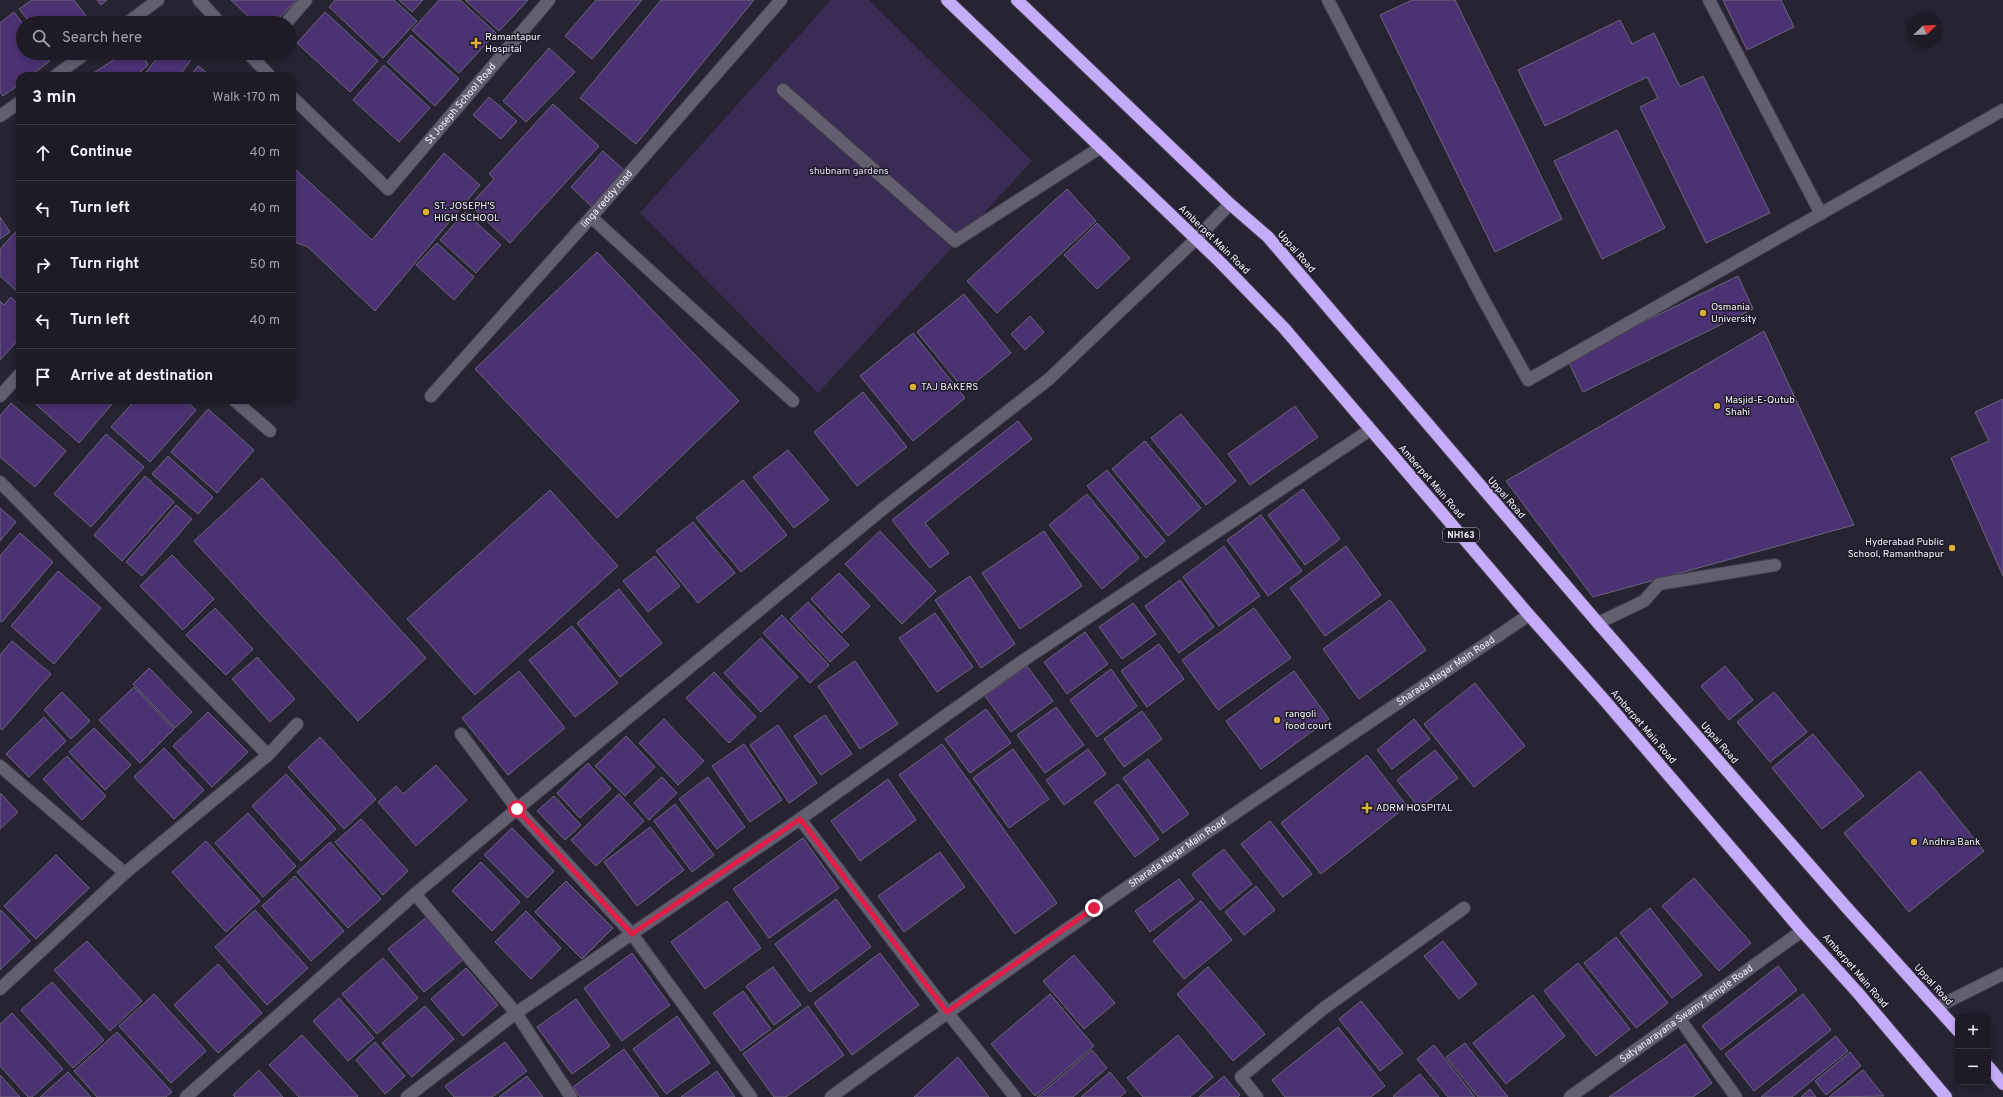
<!DOCTYPE html>
<meta charset="utf-8">
<style>
body{margin:0;font-family:Overpass,sans-serif;background:#26232e;color:#f1f3f6}
.controls{position:absolute;right:12px;bottom:12px;display:grid;overflow:hidden;border-radius:8px;box-shadow:0 2px 6px #0003}
.controls button{width:36px;height:36px;display:grid;place-items:center;padding:0;border:0;border-bottom:1px solid #3c3843;background:#1e1a26;color:#f1f3f6;font:20px sans-serif}
.compass{position:absolute;left:1907px;top:12px;width:36px;height:36px;border-radius:50%;background:#1e1a26;box-shadow:0 2px 6px #0003;rotate:67deg}
.stop{position:absolute;width:12px;height:12px;margin:-9px;border:3px solid #e11d48;border-radius:50%;background:#fff}
.stop.end{background:#e11d48;border-color:#fff;box-shadow:0 1px 4px #0008}
.list{margin:0;padding:0;list-style:none}
h2{display:flex;justify-content:space-between;align-items:center;height:52px;margin:0;padding:0 16px;font-size:17px}
h2 small{font-size:13px;font-weight:400;color:#a1a1a7}
.list li{display:grid;grid-template-columns:26px 1fr auto;gap:12px;align-items:center;box-sizing:border-box;height:56px;padding:0 16px;border-top:1px solid #3c3843}
.list b{display:block;font-size:15px;white-space:nowrap}
.list em{font-size:13px;font-style:normal;color:#a1a1a7}
.icon{flex:none;width:22px;height:22px;fill:none;stroke:currentColor;stroke-width:2;stroke-linecap:round;stroke-linejoin:round}
.map{position:relative;flex:none;width:2003px;height:1097px;overflow:hidden}
.search{position:absolute;background:#1e1a26;box-shadow:0 2px 6px #0003;left:16px;top:16px;width:280px;height:44px;display:flex;align-items:center;gap:10px;box-sizing:border-box;padding:0 14px;border-radius:22px;color:#a1a1a7;font-size:15px}
.panel{position:absolute;background:#1e1a26;box-shadow:0 2px 6px #0003;left:16px;top:72px;width:280px;height:332px;border-radius:12px}
.map>svg:first-child{display:block}
.green{fill:#3a2c54}
.building{fill:#4b3273;stroke:#6b6678}
.lines{fill:none;stroke-linecap:round;stroke-linejoin:round}
.minor-casing{stroke:#433e4b;stroke-width:14}
.highway-casing{stroke:#433e4b;stroke-width:14}
.minor{stroke:#635e70;stroke-width:12}
.highway{stroke:#c5acfa;stroke-width:12}
.route{stroke:#e11d48;stroke-width:5}
.poi-dot{fill:#ddb133;stroke:#1f1a28;stroke-width:1.5}
.labels{text-anchor:middle;dominant-baseline:central;stroke-width:3;stroke-linejoin:round;paint-order:stroke}
.shield{fill:#1f1a28;stroke:#b3b0bb;stroke-width:1}
.shield-label{font-size:9px;font-weight:bold;fill:#f3f0fa}
.poi-label{font-size:10px;fill:#f3f0fa;stroke:#1f1a28;text-anchor:start}
.street-label{font-size:10px;fill:#f3f0fa;stroke:#1f1a28}
.park-label{font-size:10px;fill:#e4def2;stroke:#1f1a28}
</style>
<div class="map">
<svg width="2003" height="1097" viewBox="0 0 2003 1097">
<rect width="100%" height="100%" fill="#282333"/>
<path class="green" d="M831 0H869L1032 161 818 393 640 213Z"/>
<path class="building" d="M32 0H74L90 21 86 23H30L19 9Z
M97 0H107L101 5Z
M231 0H297L274 23H255Z
M335 0H394L417 21 383 58 329 7Z
M399 0H423L412 12Z
M439 0H460L496 33 459 73 412 30Z
M465 0H528L499 31Z
M596 0H642L592 59 565 36Z
M661 0H754L636 144 580 98Z
M1412 0H1455L1562 219 1495 252 1380 15Z
M1723 0H1781L1794 27 1747 50Z
M14 12 23 24V53H44L50 61 30 76H20V84L3 96 0 92V23Z
M325 12 378 61 350 92 297 43Z
M189 17 196 23H184Z
M1620 20 1632 44 1654 33 1680 87 1703 76 1770 213 1706 243 1640 107 1658 98 1647 77 1545 126 1518 70Z
M411 35 459 79 435 106 387 62Z
M549 48 575 72 526 122 503 101Z
M124 53H142L148 65 136 76H89Z
M161 53H196L179 76H143Z
M384 65 430 108 399 142 353 100Z
M198 66 211 76H190Z
M489 97 517 121 501 139 473 115Z
M553 104 599 146 510 243 470 205 494 179 489 174Z
M1617 130 1665 228 1602 259 1554 161Z
M603 151 624 170 592 207 571 187Z
M444 153 480 185 375 311 308 247 292 241V166L372 240Z
M1067 189 1096 221 997 313 967 281Z
M465 212 501 245 476 273 440 240Z
M0 217 10 232 0 239Z
M1097 223 1130 258 1097 289 1064 255Z
M20 227V294L0 276V249Z
M437 243 474 277 454 300 416 265Z
M597 252 739 401 617 518 475 369Z
M1738 276 1753 309 1583 392 1567 359Z
M964 294 1011 353 965 391 917 332Z
M11 297 20 306V338L0 360V301L4 305Z
M1030 316 1044 332 1025 350 1011 334Z
M1764 331 1854 525 1593 597 1506 481Z
M913 333 965 398 913 441 860 376Z
M863 392 907 447 857 486 814 432Z
M2003 399V576L1951 458 1989 441 1975 412Z
M31 400H110L113 403 79 443Z
M135 400H185L196 410 150 462 111 427Z
M11 403 66 451 35 487 0 457V416Z
M1295 406 1318 437 1250 485 1228 454Z
M208 409 254 450 217 493 171 452Z
M1181 414 1236 481 1206 505 1151 438Z
M1018 421 1032 439 925 523 949 553 930 568 892 520Z
M106 434 144 467 91 527 54 494Z
M1145 441 1201 508 1168 536 1112 469Z
M788 450 829 500 794 528 753 477Z
M168 456 213 497 198 514 152 474Z
M1107 470 1165 541 1146 558 1087 486Z
M145 476 174 502 122 561 94 535Z
M262 478 426 658 358 721 194 541Z
M743 480 787 535 741 572 696 518Z
M1303 489 1340 539 1305 565 1268 515Z
M550 490 618 566 475 695 407 619Z
M1087 494 1139 558 1102 589 1049 525Z
M176 505 192 519 142 576 126 562Z
M0 508 16 522 0 541Z
M1261 515 1302 571 1268 596 1227 540Z
M693 522 735 573 698 603 656 551Z
M880 531 936 591 902 624 845 564Z
M1044 531 1082 586 1020 629 982 573Z
M20 533 53 562 2 622 0 621V556Z
M1224 546 1260 596 1219 626 1183 577Z
M1346 546 1381 595 1325 636 1290 588Z
M172 555 214 599 183 630 140 586Z
M655 556 680 586 648 612 623 581Z
M58 571 101 608 54 664 11 626Z
M839 573 870 606 842 633 811 599Z
M970 576 1015 644 981 668 935 600Z
M1180 580 1214 627 1179 653 1145 606Z
M619 589 662 643 620 677 577 623Z
M1390 600 1426 650 1359 699 1323 649Z
M808 602 849 645 830 662 790 619Z
M1133 603 1156 634 1122 659 1099 627Z
M215 608 253 649 226 675 186 635Z
M1254 608 1291 658 1218 710 1182 660Z
M935 613 973 667 937 692 899 638Z
M782 615 829 665 810 683 763 633Z
M572 626 618 683 575 717 529 660Z
M1085 632 1108 664 1067 694 1044 662Z
M761 638 798 677 761 712 724 673Z
M12 641 51 674 2 730 0 728V655Z
M1159 644 1184 679 1147 707 1121 671Z
M257 657 295 699 270 722 232 679Z
M855 661 898 724 860 749 818 686Z
M1027 666 1053 701 1011 732 985 696Z
M1725 666 1753 700 1729 720 1701 686Z
M149 668 192 712 175 728 133 684Z
M1111 669 1137 706 1097 737 1070 700Z
M519 671 565 728 508 775 462 718Z
M1294 671 1329 719 1261 769 1226 721Z
M714 672 756 717 729 743 686 698Z
M1475 683 1525 746 1474 787 1424 724Z
M134 687 174 729 140 763 99 720Z
M62 692 90 721 71 739 44 710Z
M1774 692 1807 732 1770 762 1737 722Z
M1056 707 1084 745 1045 773 1017 735Z
M986 709 1011 743 970 773 945 739Z
M1142 711 1162 739 1124 767 1104 739Z
M208 712 248 752 212 787 173 746Z
M825 715 852 754 821 775 794 736Z
M44 717 66 741 29 777 6 754Z
M664 719 704 761 678 785 639 743Z
M1414 719 1430 739 1392 769 1377 750Z
M778 725 817 783 789 803 750 745Z
M94 728 131 765 105 790 69 752Z
M1813 734 1864 796 1822 829 1772 768Z
M626 736 655 767 625 796 595 766Z
M320 737 376 799 344 829 288 767Z
M744 744 782 800 750 822 712 766Z
M942 744 1057 903 1015 934 899 775Z
M164 748 204 790 174 819 134 777Z
M1013 749 1049 799 1009 828 973 778Z
M1088 749 1106 774 1064 805 1046 780Z
M1435 750 1458 778 1419 808 1397 780Z
M1367 755 1407 806 1321 874 1281 823Z
M67 756 106 796 82 820 43 779Z
M1148 759 1189 814 1163 833 1123 778Z
M588 763 611 789 580 818 557 793Z
M436 765 467 800 416 846 378 802 396 786 403 794Z
M1920 771 1984 851 1909 912 1844 833Z
M286 774 336 829 301 861 252 806Z
M662 777 677 793 649 820 634 803Z
M708 777 745 827 717 849 679 799Z
M888 779 916 820 860 861 831 821Z
M1118 784 1159 839 1135 857 1094 802Z
M0 793 18 812 0 829Z
M619 794 644 821 596 866 571 840Z
M554 796 581 825 565 840 537 811Z
M675 804 714 855 692 872 654 821Z
M248 813 296 866 263 897 215 843Z
M361 819 408 871 383 895 335 842Z
M1270 821 1312 874 1283 897 1241 844Z
M650 827 684 870 637 906 604 862Z
M512 828 554 871 527 898 484 855Z
M803 838 839 888 769 938 733 889Z
M206 841 260 901 226 932 172 872Z
M330 842 381 899 348 928 297 872Z
M1224 849 1252 884 1220 910 1192 874Z
M940 852 965 887 904 932 878 896Z
M56 855 89 888 36 939 4 906Z
M481 862 520 902 492 931 452 891Z
M295 876 344 931 311 961 262 906Z
M1694 878 1751 943 1719 971 1662 906Z
M1179 879 1194 899 1150 932 1135 911Z
M566 881 613 928 582 959 535 912Z
M1256 886 1275 910 1244 935 1225 912Z
M836 899 871 947 810 992 775 944Z
M727 901 761 948 705 989 671 942Z
M1201 901 1232 940 1184 979 1153 941Z
M1650 908 1702 975 1672 998 1620 933Z
M1 910 30 941 0 970V912Z
M255 910 308 968 267 1005 215 947Z
M526 911 561 948 531 979 495 942Z
M428 916 464 959 424 992 388 949Z
M1616 937 1668 1003 1636 1028 1584 963Z
M87 941 142 1001 110 1031 54 970Z
M1443 941 1477 984 1459 999 1424 956Z
M632 953 670 1005 622 1041 584 988Z
M880 953 919 1005 852 1055 814 1003Z
M1074 955 1115 1003 1084 1029 1043 981Z
M383 958 418 998 377 1034 342 994Z
M1578 963 1630 1029 1596 1056 1544 991Z
M218 964 262 1013 218 1053 174 1005Z
M1778 966 1797 990 1721 1050 1702 1026Z
M773 967 801 1005 774 1025 746 986Z
M1208 967 1265 1034 1233 1061 1177 994Z
M466 968 498 1005 463 1036 431 999Z
M52 982 104 1040 73 1068 21 1010Z
M743 991 771 1029 741 1051 713 1013Z
M154 994 206 1051 171 1083 119 1026Z
M1050 994 1094 1046 1035 1096 991 1044Z
M1803 994 1831 1030 1754 1091 1725 1054Z
M1533 995 1565 1036 1506 1084 1473 1043Z
M339 998 374 1038 348 1061 313 1021Z
M576 999 610 1046 572 1074 537 1027Z
M1361 1001 1403 1053 1380 1071 1339 1019Z
M425 1006 454 1039 412 1077 382 1043Z
M808 1006 844 1055 786 1097H774L743 1054Z
M12 1013 63 1069 32 1097H28L0 1066V1024Z
M677 1016 710 1063 666 1094 633 1049Z
M1338 1027 1385 1086 1371 1097H1285L1272 1080Z
M117 1032 172 1092 166 1097H97L74 1071Z
M302 1035 358 1096 357 1097H299L269 1065Z
M1178 1035 1213 1077 1190 1097H1143L1127 1078Z
M1836 1036 1848 1051 1792 1097H1761Z
M375 1042 405 1076 385 1094 356 1060Z
M505 1042 527 1071 492 1097H454L445 1086Z
M1465 1043 1508 1097H1478L1446 1057Z
M1685 1044 1712 1083 1693 1097H1609Z
M1434 1045 1475 1097H1448L1417 1059Z
M624 1049 659 1097H580L573 1087Z
M1092 1050 1107 1068 1073 1097H1037Z
M1850 1052 1861 1066 1826 1095 1815 1081Z
M958 1057 989 1097H914Z
M259 1070 283 1097H235L233 1095Z
M1863 1070 1884 1096 1829 1097Z
M717 1071 735 1097H681Z
M68 1072 91 1097H40Z
M1110 1072 1126 1092 1120 1097H1081Z
M1420 1074 1439 1097H1394L1393 1096Z
M0 1075 20 1097H0Z
M527 1076 543 1097H499Z
M1224 1076 1240 1095 1238 1097H1199Z
M1810 1089 1816 1097H1801Z"/>
<g class="lines">
<g class="minor-casing">
<g id="minor">
<path d="M199 0 220 23"/>
<path d="M1328 0 1481 295 1528 380 2003 110"/>
<path d="M1709 0 1821 214"/>
<path d="M127 23 158 0"/>
<path d="M286 23 306 0"/>
<path d="M248 53 270 76"/>
<path d="M55 76 86 53"/>
<path d="M783 90 955 241 1101 147"/>
<path d="M292 97 388 189"/>
<path d="M0 116 20 102"/>
<path id="s1" d="M388 189 549 0"/>
<path d="M591 217 793 401"/>
<path d="M0 396 20 374"/>
<path id="s2" d="M431 396 591 217 781 0"/>
<path d="M234 400 270 431"/>
<path d="M0 482 268 755"/>
<path d="M1598 623 1644 601 1659 584 1775 565"/>
<path d="M461 734 517 809 632 934 751 1097"/>
<path d="M0 766 125 873"/>
<path d="M800 819 947 1012 1015 1097"/>
<path d="M415 894 516 1013 571 1097"/>
<path d="M0 989 125 873 268 755 297 724"/>
<path d="M1937 1007 2003 974"/>
<path d="M1679 1018 1736 1097"/>
<path d="M186 1097 415 894 517 809 884 508 1049 379 1196 239 1230 204"/>
<path d="M407 1097 516 1013 800 819 1021 662 1370 430"/>
<path id="s3" d="M831 1097C1059 930 1294 773 1529 615"/>
<path d="M1257 1097 1241 1077 1324 1008 1464 908"/>
<path id="s4" d="M1570 1097 1802 931"/>
</g>
</g>
<g class="highway-casing">
<path id="highway" d="M947 0 1220 262 1284 328 1529 615 1606 702 1802 931 1858 993 1946 1097
M1017 0 1230 204 1268 237 1598 623 1847 908 1958 1031
M1988 1066 2003 1084"/>
</g>
<use href="#minor" class="minor"/>
<use href="#highway" class="highway"/>
</g>
<g class="lines">
<path class="route" d="M517 809 632 934 800 819 947 1012 1094 908"/>
</g>
<g class="poi-dot">
<path d="M474 37h4v4h4v4h-4v4h-4v-4h-4v-4h4z"/>
<circle cx="426" cy="212" r="4"/>
<circle cx="1703" cy="313" r="4"/>
<circle cx="913" cy="387" r="4"/>
<circle cx="1717" cy="406" r="4"/>
<circle cx="1952" cy="548" r="4"/>
<circle cx="1277" cy="720" r="4"/>
<path d="M1365 802h4v4h4v4h-4v4h-4v-4h-4v-4h4z"/>
<circle cx="1914" cy="842" r="4"/>
</g>
<g class="labels">
<rect class="shield" x="1443" y="528" width="36" height="14" rx="3"/>
<g class="shield-label">
<text x="1461" y="535">NH163</text>
</g>
<g class="poi-label">
<text x="485" y="37">Ramantapur<tspan x="485" dy="12">Hospital</tspan></text>
<text x="434" y="206">ST. JOSEPH'S<tspan x="434" dy="12">HIGH SCHOOL</tspan></text>
<text x="1711" y="307">Osmania<tspan x="1711" dy="12">University</tspan></text>
<text x="921" y="387">TAJ BAKERS</text>
<text x="1725" y="400">Masjid-E-Qutub<tspan x="1725" dy="12">Shahi</tspan></text>
<text x="1944" y="542" text-anchor="end">Hyderabad Public<tspan x="1944" dy="12">School, Ramanthapur</tspan></text>
<text x="1285" y="714">rangoli<tspan x="1285" dy="12">food court</tspan></text>
<text x="1376" y="808">ADRM HOSPITAL</text>
<text x="1922" y="842">Andhra Bank</text>
</g>
<g class="street-label">
<text stroke="none"><textPath href="#s1" startOffset="112">St Joseph School Road</textPath></text>
<text stroke="none"><textPath href="#s2" startOffset="264">linga reddy road</textPath></text>
<text transform="translate(1214 240) rotate(44)">Amberpet Main Road</text>
<text transform="translate(1296 252) rotate(49)">Uppal Road</text>
<text transform="translate(1431 482) rotate(49)">Amberpet Main Road</text>
<text transform="translate(1506 498) rotate(49)">Uppal Road</text>
<text stroke="none"><textPath href="#s3" startOffset="748">Sharada Nagar Main Road</textPath></text>
<text transform="translate(1643 727) rotate(49)">Amberpet Main Road</text>
<text transform="translate(1719 743) rotate(49)">Uppal Road</text>
<text stroke="none"><textPath href="#s3" startOffset="424">Sharada Nagar Main Road</textPath></text>
<text transform="translate(1855 971) rotate(49)">Amberpet Main Road</text>
<text transform="translate(1933 985) rotate(48)">Uppal Road</text>
<text stroke="none"><textPath href="#s4" startOffset="143">Satyanarayana Swamy Temple Road</textPath></text>
</g>
<g class="park-label">
<text x="849" y="171">shubnam gardens</text>
</g>
</g>
</svg>
<div class="controls">
<button>+</button>
<button>−</button>
</div>
<svg class="compass" viewBox="-18 -18 36 36"><path d="M0-13l5 13h-10z" fill="#e53935"/><path d="M0 13l5-13h-10z" fill="#a1a1a7"/></svg>
<div class="stop" style="left:517px;top:809px"></div>
<div class="stop end" style="left:1094px;top:908px"></div>
<div class="search"><svg class="icon" aria-label="search" viewBox="0 0 24 24"><circle cx="10" cy="10" r="6"/><path d="M15 15l6 6"/></svg>Search here</div>
<section class="panel">
<h2>3 min<small>Walk · 170 m</small></h2>
<ul class="list">
<li><svg class="icon" aria-label="ahead" viewBox="0 0 24 24"><path d="M12 20V5M6 11l6-6 6 6"/></svg><div><b>Continue</b></div><em>40 m</em></li>
<li><svg class="icon" aria-label="left" viewBox="0 0 24 24"><path d="M17 20v-9H6M10 6l-5 5 5 5"/></svg><div><b>Turn left</b></div><em>40 m</em></li>
<li><svg class="icon" aria-label="right" viewBox="0 0 24 24"><path d="M7 20v-9h11M14 6l5 5-5 5"/></svg><div><b>Turn right</b></div><em>50 m</em></li>
<li><svg class="icon" aria-label="left" viewBox="0 0 24 24"><path d="M17 20v-9H6M10 6l-5 5 5 5"/></svg><div><b>Turn left</b></div><em>40 m</em></li>
<li><svg class="icon" aria-label="arrive" viewBox="0 0 24 24"><path d="M6 21V4h12l-3 4 3 4H6"/></svg><div><b>Arrive at destination</b></div></li>
</ul>
</section>
</div>
